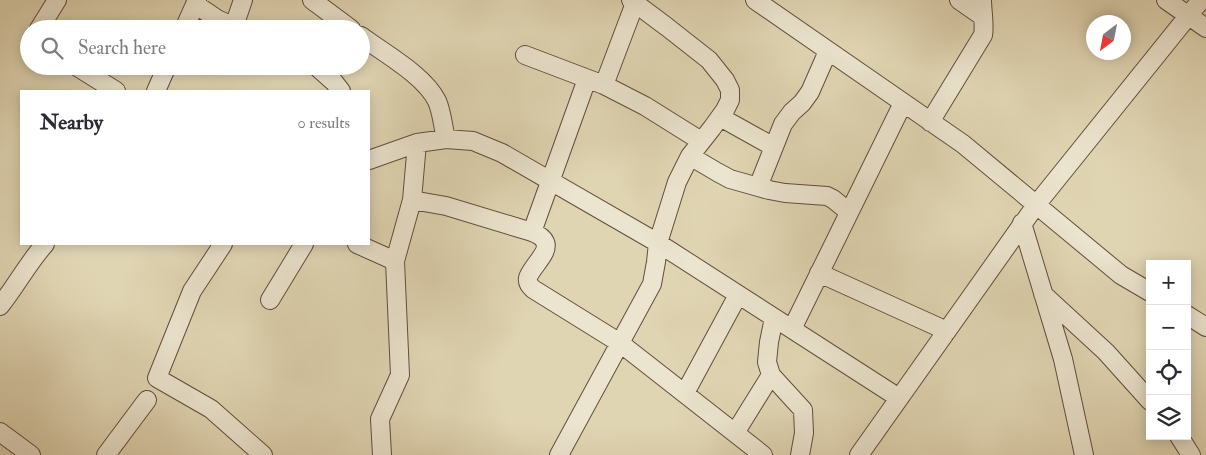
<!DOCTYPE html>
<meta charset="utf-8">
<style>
body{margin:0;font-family:"IM FELL Double Pica",serif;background:#f7f7f7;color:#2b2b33}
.controls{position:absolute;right:15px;bottom:15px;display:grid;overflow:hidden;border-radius:0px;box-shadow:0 2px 12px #0003}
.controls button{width:45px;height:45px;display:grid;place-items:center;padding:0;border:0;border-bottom:1px solid #e1e1e2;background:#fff;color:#2b2b33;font:25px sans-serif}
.compass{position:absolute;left:1086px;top:15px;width:45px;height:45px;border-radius:50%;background:#fff;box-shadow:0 2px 12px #0003;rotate:212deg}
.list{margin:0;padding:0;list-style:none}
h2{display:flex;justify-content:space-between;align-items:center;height:65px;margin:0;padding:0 20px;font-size:21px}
h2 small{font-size:16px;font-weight:400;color:#7c7c81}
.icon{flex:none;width:28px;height:28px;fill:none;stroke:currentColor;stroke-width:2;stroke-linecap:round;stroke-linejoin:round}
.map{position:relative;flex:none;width:1206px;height:455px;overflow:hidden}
.search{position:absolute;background:#fff;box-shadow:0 2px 12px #0003;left:20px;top:20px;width:350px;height:55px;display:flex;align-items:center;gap:12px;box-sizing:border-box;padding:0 18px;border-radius:28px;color:#7c7c81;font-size:19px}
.panel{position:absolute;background:#fff;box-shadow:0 2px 12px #0003;left:20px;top:90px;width:350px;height:155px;border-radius:0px}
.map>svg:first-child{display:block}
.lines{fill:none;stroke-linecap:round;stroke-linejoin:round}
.street-casing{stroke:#624d3c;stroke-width:20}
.street{stroke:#ebe4ce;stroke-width:18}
</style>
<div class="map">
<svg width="1206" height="455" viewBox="0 0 1206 455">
<rect width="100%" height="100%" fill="#e0d5b3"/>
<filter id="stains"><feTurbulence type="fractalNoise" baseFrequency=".004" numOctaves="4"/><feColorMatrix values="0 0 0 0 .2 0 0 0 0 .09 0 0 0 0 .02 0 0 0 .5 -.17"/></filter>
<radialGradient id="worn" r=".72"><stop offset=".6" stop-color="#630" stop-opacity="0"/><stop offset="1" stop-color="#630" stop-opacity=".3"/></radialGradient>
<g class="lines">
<g class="street-casing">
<path id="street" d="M312 0 351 29
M755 0 963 144 1121 275 1150 292
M959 0 982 16
M1166 0 1206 28
M195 4 217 19 239 29
M234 26 243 0
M39 29 57 0
M184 29 197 0
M361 36C385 54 424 75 437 101 442 112 443 127 446 139
M525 55 604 85 645 106 701 141
M76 66 116 91
M316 66 334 82 341 91
M604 85 635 3
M156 91 167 66
M720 117 774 147
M930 122 983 35C985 26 982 10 982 0
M690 156 717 172 730 179 769 190 785 193 827 196 833 199 849 212
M369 160 417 143 446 139 473 141 502 153 658 243 899 398
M758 187 783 124 792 112 802 103 810 92 828 51
M412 200 446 206 532 232C537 234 543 237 545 242 550 253 530 268 528 278 527 283 530 286 533 289L620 343 763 455
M1022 223 1063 359 1084 455
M532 232 587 79
M223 244 192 291 157 378 211 409 263 455
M357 244 395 261
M819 273 947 331
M1043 294 1106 352 1150 401
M270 300 304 244
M0 306C16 286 28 263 45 244
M1187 315 1206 327
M774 318 769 342 767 362 771 375 803 410 804 433 800 455
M792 329 903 103
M685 393 738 295
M0 432 31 455
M735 433 771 375
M1179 436 1191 455
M106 455 147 400
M382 455 380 419 400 375 395 261 412 200 417 143
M559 455 652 284 656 262 658 243 677 182 690 156 712 128 725 110 730 100V90L725 80 709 60 667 27 631 0
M859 455 1036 205 1201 0"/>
</g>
<use href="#street" class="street"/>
</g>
<rect width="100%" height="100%" filter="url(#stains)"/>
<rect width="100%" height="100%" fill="url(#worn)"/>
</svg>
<div class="controls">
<button>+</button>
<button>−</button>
<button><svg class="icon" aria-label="locate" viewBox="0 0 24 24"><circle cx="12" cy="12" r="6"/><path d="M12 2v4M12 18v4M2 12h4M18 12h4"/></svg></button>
<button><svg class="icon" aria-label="layers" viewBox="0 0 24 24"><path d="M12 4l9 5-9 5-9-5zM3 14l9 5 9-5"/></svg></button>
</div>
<svg class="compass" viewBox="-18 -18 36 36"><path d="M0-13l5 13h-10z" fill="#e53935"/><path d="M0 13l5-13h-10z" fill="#7c7c81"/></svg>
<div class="search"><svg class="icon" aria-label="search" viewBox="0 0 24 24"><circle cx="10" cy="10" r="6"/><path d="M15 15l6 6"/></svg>Search here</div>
<section class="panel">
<h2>Nearby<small>0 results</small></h2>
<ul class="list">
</ul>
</section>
</div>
